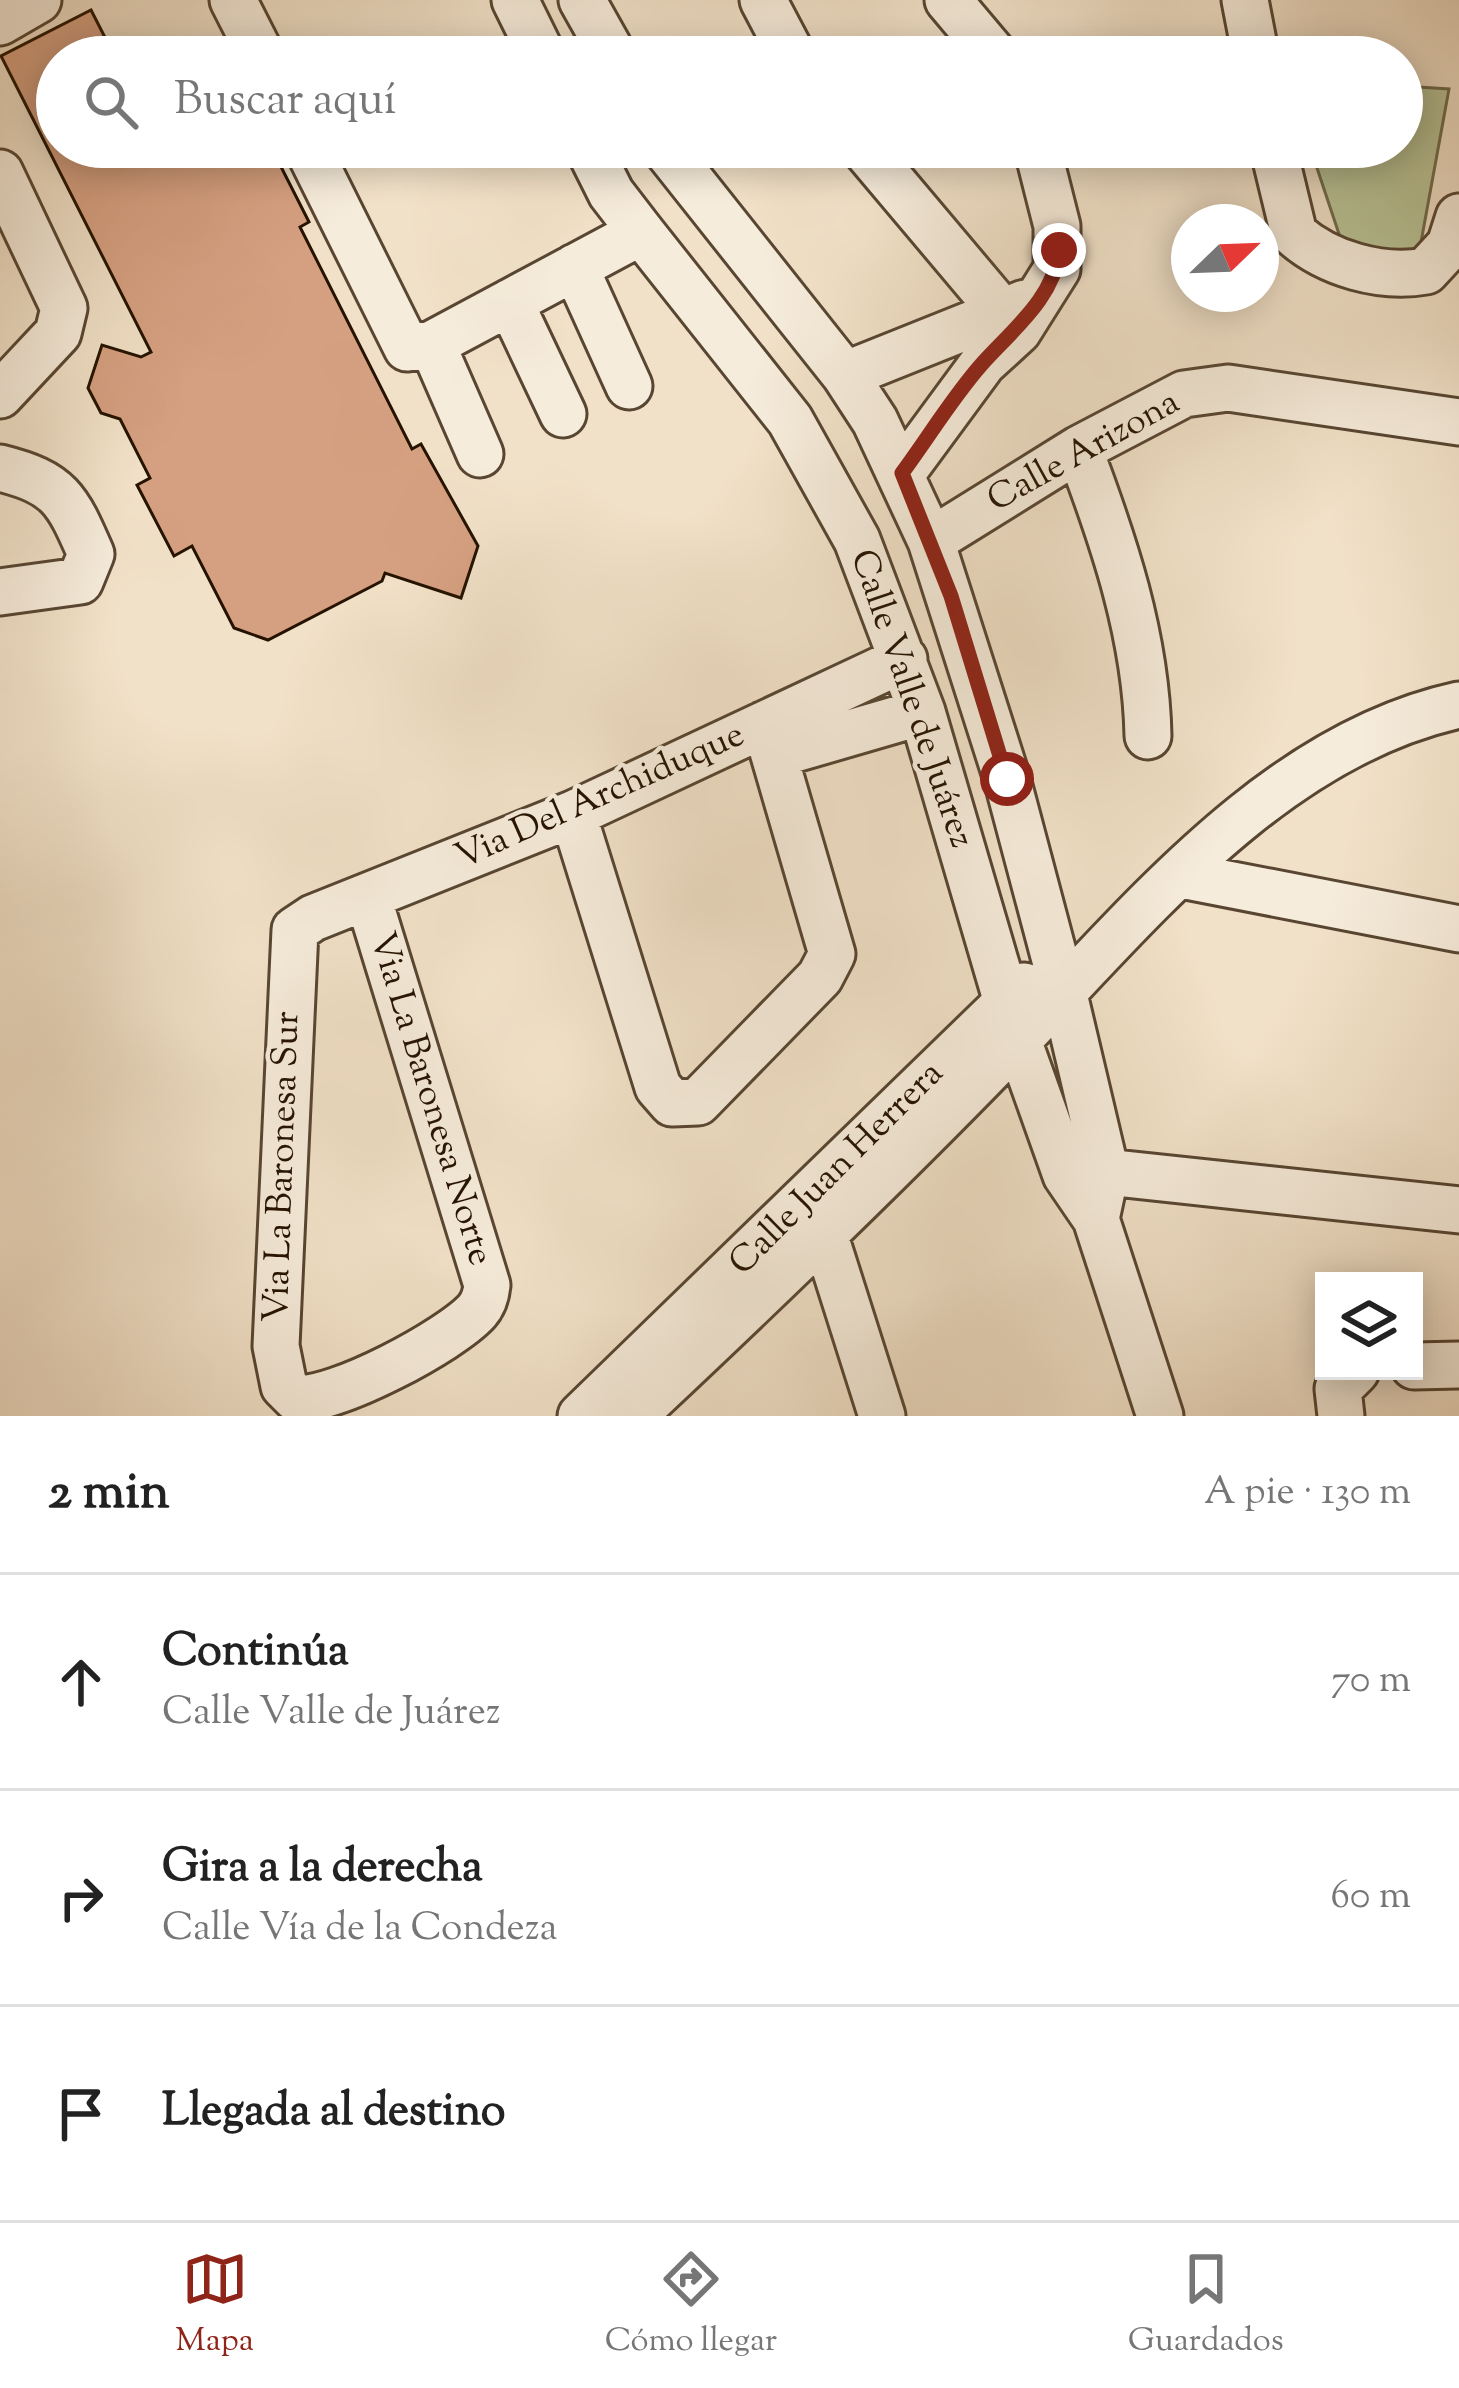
<!DOCTYPE html>
<html lang="es">
<meta charset="utf-8">
<style>
body{margin:0;font-family:"Sorts Mill Goudy",serif;background:#f2f2f2;color:#222}
.controls{position:absolute;right:36px;bottom:36px;display:grid;overflow:hidden;border-radius:0px;box-shadow:0 6px 30px #0003}
.controls button{width:108px;height:108px;display:grid;place-items:center;padding:0;border:0;border-bottom:3px solid #e0e0e0;background:#fff;color:#222;font:60px sans-serif}
.compass{position:absolute;left:1171px;top:204px;width:108px;height:108px;border-radius:50%;background:#fff;box-shadow:0 6px 30px #0003;rotate:67deg}
.stop{position:absolute;width:36px;height:36px;margin:-27px;border:9px solid #8f2418;border-radius:50%;background:#fff}
.stop.end{background:#8f2418;border-color:#fff;box-shadow:0 3px 12px #0008}
.list{margin:0;padding:0;list-style:none}
h2{display:flex;justify-content:space-between;align-items:center;height:156px;margin:0;padding:0 48px;font-size:51px}
h2 small{font-size:39px;font-weight:400;color:#767676}
.list li{display:grid;grid-template-columns:78px 1fr auto;gap:36px;align-items:center;box-sizing:border-box;height:216px;padding:0 48px;border-top:3px solid #e0e0e0}
.list b{display:block;font-size:45px;white-space:nowrap}
.list p{margin:0;font-size:39px;white-space:nowrap;color:#767676}
.list em{font-size:39px;font-style:normal;color:#767676}
.icon{flex:none;width:66px;height:66px;fill:none;stroke:currentColor;stroke-width:2;stroke-linecap:round;stroke-linejoin:round}
.map{position:relative;flex:none;width:1459px;height:1416px;overflow:hidden}
.search{position:absolute;background:#fff;box-shadow:0 6px 30px #0003;left:36px;right:36px;top:36px;height:132px;display:flex;align-items:center;gap:30px;box-sizing:border-box;padding:0 42px;border-radius:66px;color:#767676;font-size:45px}
.sheet{height:804px;background:#fff}
nav{display:flex;justify-content:space-around;align-items:center;box-sizing:border-box;height:168px;border-top:3px solid #e0e0e0;background:#fff;font-size:33px;color:#767676}
nav a{display:grid;justify-items:center;gap:6px}
nav .on{color:#8f2418}
.map>svg:first-child{display:block}
.green{fill:#b8c397;stroke:#6e6b4c;stroke-width:3}
.building{fill:#d5a081;stroke:#251300;stroke-width:3}
.lines{fill:none;stroke-linecap:round;stroke-linejoin:round}
.minor-casing{stroke:#584632;stroke-width:51}
.minor{stroke:#f6ecdb;stroke-width:45}
.route{stroke:#8f2418;stroke-width:15}
.labels{text-anchor:middle;dominant-baseline:central;stroke-width:9;stroke-linejoin:round;paint-order:stroke}
.street-label{font-size:36px;fill:#251300;stroke:#f6ecdb}
</style>
<div class="map">
<svg width="1459" height="1416" viewBox="0 0 1459 1416">
<rect width="100%" height="100%" fill="#f1e1c8"/>
<filter id="stains"><feTurbulence type="fractalNoise" baseFrequency=".00167" numOctaves="4"/><feColorMatrix values="0 0 0 0 .2 0 0 0 0 .09 0 0 0 0 .02 0 0 0 .5 -.17"/></filter>
<radialGradient id="worn" r=".72"><stop offset=".6" stop-color="#630" stop-opacity="0"/><stop offset="1" stop-color="#630" stop-opacity=".3"/></radialGradient>
<path class="green" d="M1402 86 1449 89 1417 264 1346 255 1310 147H1402Z"/>
<path class="building" d="M91 10 115 57H57V147H271L309 222 300 227 412 449 421 444 478 546 461 598 385 573 382 581 268 640 234 628 192 546 174 556 137 485 150 478 120 419 101 413 88 388 102 345 141 357 151 352 1 56Z"/>
<g class="lines">
<g class="minor-casing">
<path id="minor" d="M233 0 262 57
M515 0 543 57
M582 0 614 57
M763 0 793 57
M948 0 996 57
M1245 0 1256 57
M0 22 38 0
M307 147 407 348 432 344 641 232
M588 147 611 193 641 232 790 420 857 540 922 712 1018 1040 1066 1175 1096 1219 1160 1416
M664 147 845 375 875 421 931 541 1007 779 1063 990 1106 1172 1096 1219
M863 147 1018 331
M1273 147 1294 234C1328 264 1381 279 1426 271L1450 245 1459 217
M0 173 64 308 58 333 0 395
M575 267 629 386
M510 302 563 414
M432 344 480 454
M845 375 1025 303
M1079 449C1114 542 1146 636 1148 736
M0 468C60 483 67 499 91 554L80 581 0 592
M902 473 983 363 1018 331 1057 269V226L1037 147
M931 541 1079 449 1184 394 1228 388 1459 422
M774 755 922 712
M573 814 658 1087 672 1103 698 1102 820 977 832 954 765 724
M1181 875 1459 929
M368 897 487 1285C486 1295 484 1303 477 1311 451 1340 334 1403 296 1398L284 1386 276 1346 295 930 313 918 573 814 904 659
M1075 1174 1106 1172 1459 1210
M810 1210 823 1230 882 1416
M1414 1366 1459 1365
M581 1416 1024 986
M633 1416C763 1294 894 1169 1017 1041 1142 911 1276 745 1459 705
M1341 1416 1338 1389 1356 1371"/>
</g>
<use href="#minor" class="minor"/>
</g>
<g class="lines">
<path class="route" d="M1007 779 951 596 902 473C928 438 952 398 981 365 1011 331 1055 298 1059 250"/>
</g>
<g class="labels">
<g class="street-label">
<text transform="translate(1084 452) rotate(-29)">Calle Arizona</text>
<text transform="translate(911 699) rotate(71)">Calle Valle de Juárez</text>
<text transform="translate(600 797) rotate(-24)">Via Del Archiduque</text>
<text transform="translate(430 1099) rotate(73)">Via La Baronesa Norte</text>
<text transform="translate(283 1167) rotate(-88)">Via La Baronesa Sur</text>
<text transform="translate(837 1169) rotate(-45)">Calle Juan Herrera</text>
</g>
</g>
<rect width="100%" height="100%" filter="url(#stains)"/>
<rect width="100%" height="100%" fill="url(#worn)"/>
</svg>
<div class="controls">
<button><svg class="icon" aria-label="layers" viewBox="0 0 24 24"><path d="M12 4l9 5-9 5-9-5zM3 14l9 5 9-5"/></svg></button>
</div>
<svg class="compass" viewBox="-18 -18 36 36"><path d="M0-13l5 13h-10z" fill="#e53935"/><path d="M0 13l5-13h-10z" fill="#767676"/></svg>
<div class="stop" style="left:1007px;top:779px"></div>
<div class="stop end" style="left:1059px;top:250px"></div>
<div class="search"><svg class="icon" aria-label="search" viewBox="0 0 24 24"><circle cx="10" cy="10" r="6"/><path d="M15 15l6 6"/></svg>Buscar aquí</div>
</div>
<section class="sheet">
<h2>2 min<small>A pie · 130 m</small></h2>
<ul class="list">
<li><svg class="icon" aria-label="ahead" viewBox="0 0 24 24"><path d="M12 20V5M6 11l6-6 6 6"/></svg><div><b>Continúa</b><p>Calle Valle de Juárez</p></div><em>70 m</em></li>
<li><svg class="icon" aria-label="right" viewBox="0 0 24 24"><path d="M7 20v-9h11M14 6l5 5-5 5"/></svg><div><b>Gira a la derecha</b><p>Calle Vía de la Condeza</p></div><em>60 m</em></li>
<li><svg class="icon" aria-label="arrive" viewBox="0 0 24 24"><path d="M6 21V4h12l-3 4 3 4H6"/></svg><div><b>Llegada al destino</b></div></li>
</ul>
</section>
<nav>
<a class="on"><svg class="icon" aria-label="map" viewBox="0 0 24 24"><path d="M3 6l6-2 6 2 6-2v14l-6 2-6-2-6 2zM9 4v14M15 6v14"/></svg>Mapa</a>
<a><svg class="icon" aria-label="directions" viewBox="0 0 24 24"><path d="M12 3l9 9-9 9-9-9zM9 14v-3h6M13 9l2 2-2 2"/></svg>Cómo llegar</a>
<a><svg class="icon" aria-label="saved" viewBox="0 0 24 24"><path d="M7 4h10v16l-5-4-5 4z"/></svg>Guardados</a>
</nav>
